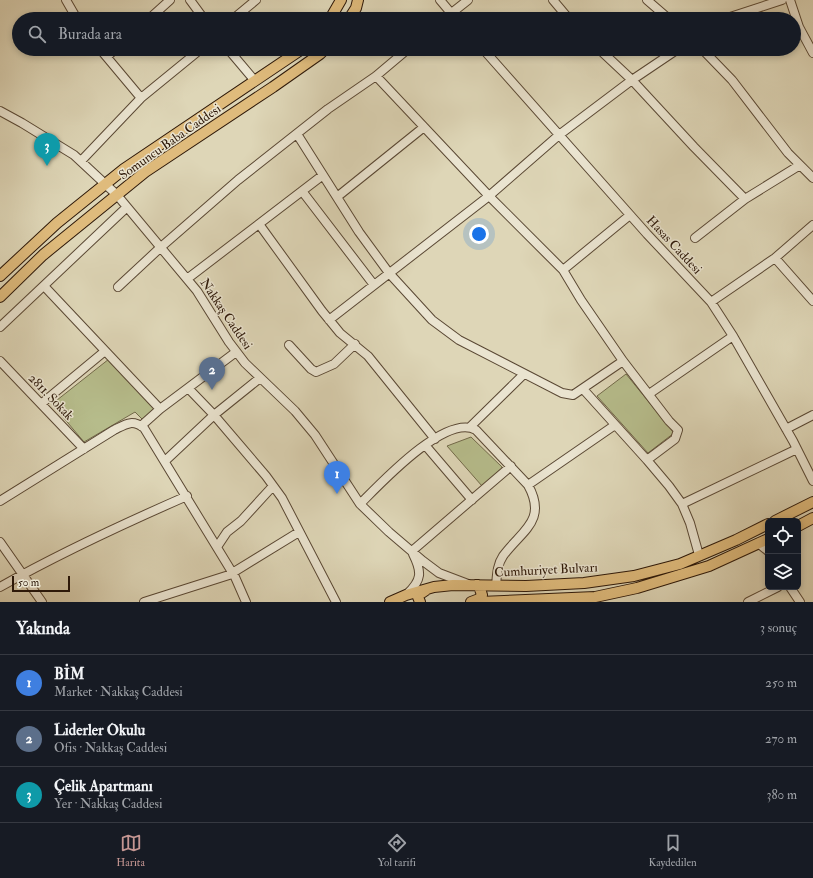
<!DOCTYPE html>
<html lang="tr">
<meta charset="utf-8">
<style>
body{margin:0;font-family:"IM FELL Double Pica",serif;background:#242831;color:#f1f3f6}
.controls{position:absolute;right:12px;bottom:12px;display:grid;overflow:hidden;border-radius:6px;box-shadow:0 2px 6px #0003}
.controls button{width:36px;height:36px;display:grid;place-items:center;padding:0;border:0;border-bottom:1px solid #363941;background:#171b24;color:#f1f3f6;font:20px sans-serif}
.scale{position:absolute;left:12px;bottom:10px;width:58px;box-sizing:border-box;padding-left:4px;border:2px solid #2e1909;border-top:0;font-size:11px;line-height:14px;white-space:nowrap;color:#2e1909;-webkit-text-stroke:3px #eae4d0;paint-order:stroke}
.you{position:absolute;left:479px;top:234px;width:14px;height:14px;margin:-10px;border:3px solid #fff;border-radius:50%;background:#1a73e8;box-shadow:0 0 0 6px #1a73e833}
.badge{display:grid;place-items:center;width:26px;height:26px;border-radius:50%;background:#c59692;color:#fff;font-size:13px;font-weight:700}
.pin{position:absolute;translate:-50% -33px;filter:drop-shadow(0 1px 2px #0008)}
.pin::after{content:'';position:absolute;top:21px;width:14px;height:12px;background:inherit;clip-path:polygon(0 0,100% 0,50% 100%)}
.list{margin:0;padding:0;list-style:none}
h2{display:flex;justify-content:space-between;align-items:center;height:52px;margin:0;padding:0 16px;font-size:17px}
h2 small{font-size:13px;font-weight:400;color:#9ea1a6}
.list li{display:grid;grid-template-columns:26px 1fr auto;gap:12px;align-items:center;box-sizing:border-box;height:56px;padding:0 16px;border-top:1px solid #363941}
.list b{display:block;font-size:15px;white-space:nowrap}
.list p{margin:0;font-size:13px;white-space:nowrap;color:#9ea1a6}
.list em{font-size:13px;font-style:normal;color:#9ea1a6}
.icon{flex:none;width:22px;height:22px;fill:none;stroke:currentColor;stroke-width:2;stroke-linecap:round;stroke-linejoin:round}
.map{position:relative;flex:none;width:813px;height:602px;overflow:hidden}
.search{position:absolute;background:#171b24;box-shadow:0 2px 6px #0003;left:12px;right:12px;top:12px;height:44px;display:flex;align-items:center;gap:10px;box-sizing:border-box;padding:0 14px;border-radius:22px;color:#9ea1a6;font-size:15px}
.sheet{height:220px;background:#171b24}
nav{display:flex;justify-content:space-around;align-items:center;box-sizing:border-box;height:56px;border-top:1px solid #363941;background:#171b24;font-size:11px;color:#9ea1a6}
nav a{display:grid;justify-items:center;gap:2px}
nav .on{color:#c59692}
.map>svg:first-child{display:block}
.green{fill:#b6bc8b;stroke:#726a4a}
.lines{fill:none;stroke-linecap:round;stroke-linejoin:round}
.minor-casing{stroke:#5a4834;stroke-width:10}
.major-casing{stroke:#2e1909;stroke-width:12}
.minor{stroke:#eae4d0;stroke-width:8}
.major{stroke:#dfbb7c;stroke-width:10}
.labels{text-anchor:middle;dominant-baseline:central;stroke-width:3;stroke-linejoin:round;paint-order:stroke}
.street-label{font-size:13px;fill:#2e1909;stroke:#eae4d0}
</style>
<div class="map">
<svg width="813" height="602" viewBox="0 0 813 602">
<rect width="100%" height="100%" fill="#ded6b7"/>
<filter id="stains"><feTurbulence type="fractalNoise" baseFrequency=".005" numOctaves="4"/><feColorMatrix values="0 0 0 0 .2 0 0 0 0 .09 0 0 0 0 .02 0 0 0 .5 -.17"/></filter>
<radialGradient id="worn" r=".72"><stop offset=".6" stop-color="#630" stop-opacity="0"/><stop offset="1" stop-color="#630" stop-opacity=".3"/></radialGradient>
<path class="green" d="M109 359 157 407 143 420 135 412 84 442 52 404Z
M626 374 674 433 648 453 597 396Z
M471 437 502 467 501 471 482 486 447 446Z"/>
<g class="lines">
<g class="minor-casing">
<path id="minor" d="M66 0 77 19
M190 0 204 19
M440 0 456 19
M553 0 569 19
M647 0 669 19
M790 0 799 27 813 53
M149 19 170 0
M233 19 256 0
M444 19 468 0
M724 19 782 0
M100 49 141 98
M228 49 255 81
M483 49 647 234 711 302 733 336 793 441 813 481
M599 49 632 80 694 147 745 199
M702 49 732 80 788 153 813 178
M107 57 115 49
M376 76 489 196 563 270 581 300 623 361 669 421 678 430 675 439 647 460
M0 111 22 123 74 155 117 195 197 291 229 342 245 363 295 411 315 435 360 504 389 532 423 561 439 573 468 584
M297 134 359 232 389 273 432 320 459 340 562 393 573 395 623 361
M81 161 141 98 201 49
M302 191 374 285
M337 197 424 127
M259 224 322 311 340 333 368 356 435 439
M695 238 745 199 800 165
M775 258 813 301
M563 270 630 215
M187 279 323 175
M44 286 160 409
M118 287 161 247 238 180 328 109 376 76 408 49
M711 302 775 258 813 225
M329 320 489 196 559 135 632 80 678 49
M0 327 127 207
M289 345 311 369 316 372 334 364 355 344
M0 361 84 449
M188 388 214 415 266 476 282 498 336 602
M583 389 647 460 669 486 682 504 690 523 699 555
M649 394 733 336
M41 404 105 351
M141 426 160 409 236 352
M470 427 524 374
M786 429 813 415
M425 445 472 500
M165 461 214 415 260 378
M528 485 615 425
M0 501 114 430C126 424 132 419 144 428L235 577 246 602
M360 504C381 483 446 413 476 430L528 485C548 521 521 531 503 556 497 565 497 575 496 586
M682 504 797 449
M0 542 42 602
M758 543 768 551
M217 547 227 532 241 521 273 486
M412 551 511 466
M0 587C60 553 123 524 187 496
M790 587 800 602
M407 594C422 580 422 572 413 554
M144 602 229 575 299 532
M748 602 778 587"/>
</g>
<g class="major-casing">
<path id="major" d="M330 19 341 0
M349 19 356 8 358 0
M0 276 57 223 124 169 302 49
M0 297 43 255 145 172 273 87 320 54 325 49
M775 521 813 502
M798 526 813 518
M390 602 406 595 434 587 453 585 526 586 584 583 634 576 680 564 736 540 768 524
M420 602 418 597 420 594 426 590
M471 602 479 599 482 595 480 589 477 585
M480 602 595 597 637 588 709 566 768 539"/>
</g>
<use href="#minor" class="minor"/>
<use href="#major" class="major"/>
</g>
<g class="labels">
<g class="street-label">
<text transform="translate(170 142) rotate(-35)">Somuncu Baba Caddesi</text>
<text transform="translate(674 245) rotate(47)">Hasas Caddesi</text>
<text transform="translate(226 314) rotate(56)">Nakkaş Caddesi</text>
<text transform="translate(51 397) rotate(46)">2811. Sokak</text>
<text transform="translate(546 570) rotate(-3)">Cumhuriyet Bulvarı</text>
</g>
</g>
<rect width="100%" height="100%" filter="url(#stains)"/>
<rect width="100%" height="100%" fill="url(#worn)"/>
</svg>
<div class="controls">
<button><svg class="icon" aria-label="locate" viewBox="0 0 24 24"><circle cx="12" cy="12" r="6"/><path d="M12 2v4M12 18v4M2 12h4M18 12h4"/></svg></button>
<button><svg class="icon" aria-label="layers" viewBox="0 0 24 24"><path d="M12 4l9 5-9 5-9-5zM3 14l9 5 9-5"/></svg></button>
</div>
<div class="scale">50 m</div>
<div class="you"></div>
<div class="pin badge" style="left:337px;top:494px;background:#3f7fe0">1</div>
<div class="pin badge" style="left:212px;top:390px;background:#5c6f8a">2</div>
<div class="pin badge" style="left:47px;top:166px;background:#0f9aa8">3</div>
<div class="search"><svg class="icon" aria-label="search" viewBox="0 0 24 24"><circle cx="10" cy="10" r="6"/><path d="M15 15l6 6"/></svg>Burada ara</div>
</div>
<section class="sheet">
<h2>Yakında<small>3 sonuç</small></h2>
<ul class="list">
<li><span class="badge" style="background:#3f7fe0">1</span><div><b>BİM</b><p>Market · Nakkaş Caddesi</p></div><em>250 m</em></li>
<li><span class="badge" style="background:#5c6f8a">2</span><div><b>Liderler Okulu</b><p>Ofis · Nakkaş Caddesi</p></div><em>270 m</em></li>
<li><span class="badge" style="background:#0f9aa8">3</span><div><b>Çelik Apartmanı</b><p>Yer · Nakkaş Caddesi</p></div><em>380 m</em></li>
</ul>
</section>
<nav>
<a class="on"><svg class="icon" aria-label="map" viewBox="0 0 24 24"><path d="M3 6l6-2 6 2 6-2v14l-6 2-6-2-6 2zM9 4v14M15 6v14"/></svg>Harita</a>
<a><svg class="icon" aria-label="directions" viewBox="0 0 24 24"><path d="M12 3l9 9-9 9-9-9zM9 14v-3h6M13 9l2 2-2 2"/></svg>Yol tarifi</a>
<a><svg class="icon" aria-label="saved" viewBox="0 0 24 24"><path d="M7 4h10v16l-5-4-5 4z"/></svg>Kaydedilen</a>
</nav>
